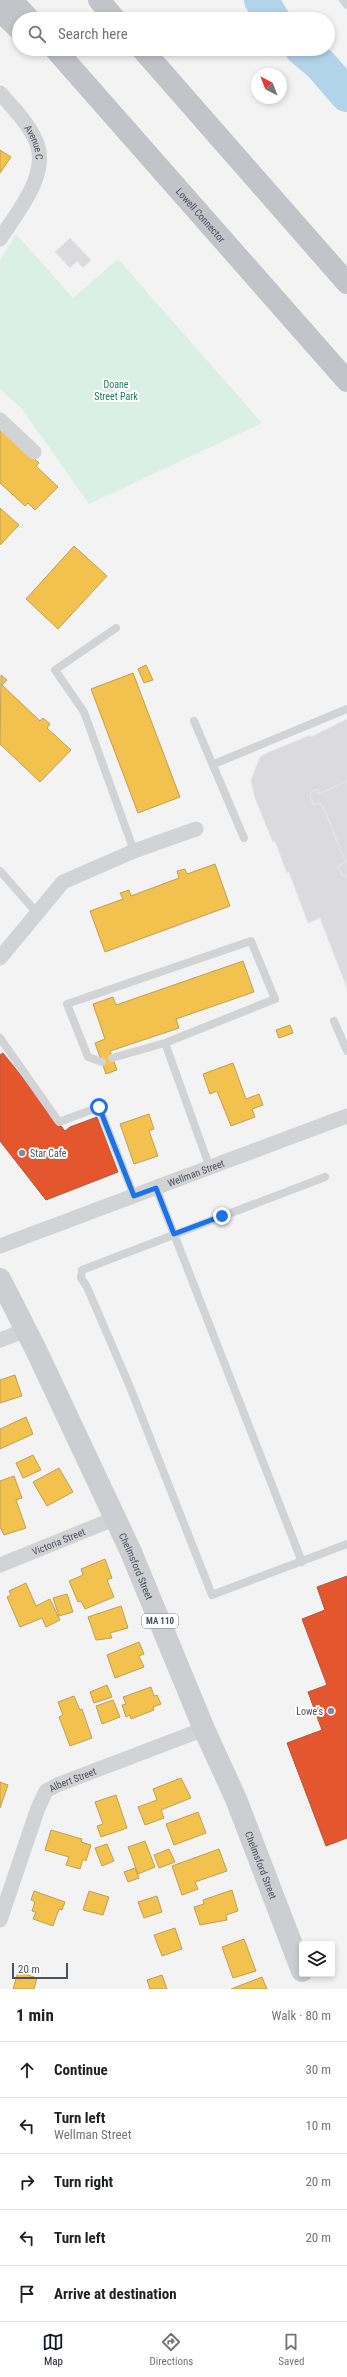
<!DOCTYPE html>
<meta charset="utf-8">
<style>
body{margin:0;font-family:"Roboto Condensed",sans-serif;background:#f6f6f6;color:#202124}
.controls{position:absolute;right:12px;bottom:12px;display:grid;overflow:hidden;border-radius:4px;box-shadow:0 2px 6px #0003}
.controls button{width:36px;height:36px;display:grid;place-items:center;padding:0;border:0;border-bottom:1px solid #e0e0e0;background:#fff;color:#202124;font:20px sans-serif}
.compass{position:absolute;left:251px;top:68px;width:36px;height:36px;border-radius:50%;background:#fff;box-shadow:0 2px 6px #0003;rotate:318deg}
.scale{position:absolute;left:12px;bottom:10px;width:56px;box-sizing:border-box;padding-left:4px;border:2px solid #4b525e;border-top:0;font-size:11px;line-height:14px;white-space:nowrap;color:#4b525e;-webkit-text-stroke:3px #fff;paint-order:stroke}
.stop{position:absolute;width:12px;height:12px;margin:-9px;border:3px solid #1a73e8;border-radius:50%;background:#fff}
.stop.end{background:#1a73e8;border-color:#fff;box-shadow:0 1px 4px #0008}
.list{margin:0;padding:0;list-style:none}
h2{display:flex;justify-content:space-between;align-items:center;height:52px;margin:0;padding:0 16px;font-size:17px}
h2 small{font-size:13px;font-weight:400;color:#757577}
.list li{display:grid;grid-template-columns:26px 1fr auto;gap:12px;align-items:center;box-sizing:border-box;height:56px;padding:0 16px;border-top:1px solid #e0e0e0}
.list b{display:block;font-size:15px;white-space:nowrap}
.list p{margin:0;font-size:13px;white-space:nowrap;color:#757577}
.list em{font-size:13px;font-style:normal;color:#757577}
.icon{flex:none;width:22px;height:22px;fill:none;stroke:currentColor;stroke-width:2;stroke-linecap:round;stroke-linejoin:round}
.map{position:relative;flex:none;width:347px;height:1989px;overflow:hidden}
.search{position:absolute;background:#fff;box-shadow:0 2px 6px #0003;left:12px;right:12px;top:12px;height:44px;display:flex;align-items:center;gap:10px;box-sizing:border-box;padding:0 14px;border-radius:22px;color:#757577;font-size:15px}
.sheet{height:332px;background:#fff}
nav{display:flex;justify-content:space-around;align-items:center;box-sizing:border-box;height:56px;border-top:1px solid #e0e0e0;background:#fff;font-size:11px;color:#757577}
nav a{display:grid;justify-items:center;gap:2px}
nav .on{color:#111827}
.map>svg:first-child{display:block}
.green{fill:#daf0e6}
.homes{fill:#f2c14e;stroke:#c0a053}
.shops{fill:#e4572e;stroke:#b6563c}
.lines{fill:none;stroke-linecap:round;stroke-linejoin:round}
.river{stroke:#b2d4ea;stroke-width:34}
.building{fill:#dbdbdd;stroke:#e5e5e6}
.lane{stroke:#d2d3d5;stroke-width:8}
.street{stroke:#d2d3d5;stroke-width:15}
.primary{stroke:#cdced2;stroke-width:22}
.highway{stroke:#c2c4c9;stroke-width:22}
.route{stroke:#1a73e8;stroke-width:5}
.poi-dot{fill:#868a92;stroke:#fff;stroke-width:1.5}
.labels{text-anchor:middle;dominant-baseline:central;stroke-width:4;stroke-linejoin:round;paint-order:stroke}
.shield{fill:#fff;stroke:#81868e;stroke-width:1}
.shield-label{font-size:9px;font-weight:bold;fill:#4b525e}
.street-label{font-size:10px;fill:#4b525e;stroke:#fff}
.park-label{font-size:10px;fill:#1f7c60;stroke:#fff}
.poi-label{font-size:10px;fill:#4b525e;stroke:#fff;text-anchor:start}
</style>
<div class="map">
<svg width="347" height="1989" viewBox="0 0 347 1989">
<rect width="100%" height="100%" fill="#f3f3f3"/>
<path class="green" d="M16 234 73 298 118 259 262 423 89 504 22 409 0 389V260Z"/>
<path class="homes" d="M0 150 11 157 0 173Z
M0 426 39 463 36 466 58 487 35 510 28 503 25 506 0 483Z
M0 508 19 525 0 545Z
M74 546 107 576 58 629 26 599Z
M146 665 153 680 144 683 138 669Z
M133 673 180 797 138 813 91 689Z
M1 675 7 680 2 685 40 721 43 718 50 724 47 728 71 750 40 782 0 744Z
M215 864 230 906 105 952 90 911 123 899 120 893 129 890 131 896 179 878 177 871 185 869 187 874Z
M243 961 254 992 176 1019 179 1028 110 1051 117 1070 106 1074 95 1043 105 1039 93 1004 113 997 116 1005Z
M290 1025 293 1033 279 1038 276 1030Z
M233 1063 246 1099 259 1094 263 1105 252 1109 255 1117 231 1126 217 1091 210 1094 203 1074Z
M149 1114 154 1129 149 1131 158 1156 134 1164 120 1124Z
M15 1375 22 1396 0 1403V1380Z
M26 1417 33 1434 0 1449V1429Z
M33 1455 41 1470 23 1478 16 1463Z
M59 1468 73 1492 47 1506 33 1482Z
M14 1476 22 1498 16 1500 26 1528 4 1535 0 1527V1481Z
M105 1559 112 1578 107 1580 114 1597 85 1609 81 1601 78 1602 69 1581 83 1575 81 1569Z
M26 1583 36 1606 50 1599 60 1620 46 1627 42 1618 20 1627 7 1597 11 1595 9 1591Z
M67 1594 73 1612 59 1616 53 1598Z
M121 1606 128 1628 110 1633 112 1638 96 1640 88 1617Z
M139 1642 144 1654 139 1656 144 1667 115 1678 107 1655Z
M107 1685 112 1697 94 1703 90 1692Z
M151 1687 154 1696 157 1695 161 1704 153 1707 154 1710 131 1719 130 1715 126 1717 122 1705 126 1704 123 1697Z
M74 1696 80 1710 82 1709 92 1738 70 1746 59 1717 63 1715 58 1702Z
M113 1700 120 1717 102 1724 96 1706Z
M181 1778 191 1798 161 1810 164 1818 145 1825 138 1807 157 1800 153 1789Z
M0 1782 8 1785 0 1808Z
M116 1795 127 1828 101 1837 97 1826 103 1824 95 1802Z
M198 1812 206 1833 174 1845 166 1824Z
M51 1830 82 1839 81 1842 91 1845 86 1861 83 1859 80 1869 66 1865 69 1857 45 1850Z
M145 1841 155 1867 138 1874 128 1847Z
M107 1844 114 1861 102 1866 95 1848Z
M169 1849 175 1862 159 1868 154 1855Z
M219 1849 227 1871 195 1882 198 1889 182 1895 172 1866Z
M135 1868 139 1878 128 1882 124 1872Z
M232 1890 238 1911 226 1915 227 1920 200 1925 194 1907 204 1904 203 1900Z
M34 1891 65 1902 62 1910 59 1909 53 1926 33 1919 36 1912 32 1911 35 1902 31 1900Z
M89 1891 109 1897 103 1915 83 1910Z
M157 1896 162 1912 144 1918 138 1902Z
M175 1928 182 1949 162 1956 154 1935Z
M244 1939 256 1971 233 1978 222 1947Z
M18 1972 37 1978 34 1989H13Z
M162 1975 167 1989H150L147 1980Z
M262 1977 267 1989H231Z"/>
<path class="shops" d="M3 1053 65 1131 70 1127 97 1117 118 1172 46 1200 0 1141V1055Z
M347 1576V1838L326 1846 287 1743 322 1730 308 1692 327 1685 302 1619 325 1610 317 1587Z"/>
<g class="lines">
<path class="river" d="M261 0 273 19
M302 49 320 64 347 95"/>
</g>
<path class="building" d="M70 238 91 260 83 268 77 261 70 268 55 252Z
M347 719V781L319 794 318 789 311 792 310 797 314 805 320 803 325 810 345 862 338 866 342 875 347 876V988L320 918 308 923 289 872 287 873 275 841 273 842 255 798 251 780 260 757 267 753 311 735V737Z
M347 781V876L345 877 342 875 338 866 345 862 325 810 320 803 314 805 310 797 311 792 318 789 319 794Z"/>
<g class="lines">
<path class="lane" d="M343 0 347 5
M116 628 55 670 84 712 134 851
M194 721 244 838
M214 764 347 709
M0 871 37 913
M334 1021 347 1051
M0 1038 59 1122 99 1107 134 1196
M112 1058 165 1043
M102 1062 88 1057 67 1004 251 941 275 999 165 1043 210 1168
M325 1177 82 1270 81 1278 87 1287 130 1387 212 1595 347 1544
M156 1188 302 1562"/>
<g class="street">
<path id="s1" d="M0 93C12 107 26 120 34 137 53 171 18 211 0 239"/>
<path d="M0 420 34 452"/>
<path d="M0 958 63 882 134 851 196 829"/>
<path id="s2" d="M0 1246 347 1116"/>
<path d="M0 1340 26 1330"/>
<path id="s3" d="M0 1565 116 1518"/>
<path id="s4" d="M0 1920 38 1808 46 1791 57 1785 204 1729"/>
</g>
<path class="primary" id="s5" d="M0 1279 37 1352 131 1552 204 1729 236 1799 302 1971"/>
<g class="highway">
<path d="M12 0 29 19"/>
<path d="M99 0 115 19"/>
<path d="M0 11 19 29"/>
<path id="s6" d="M55 49 347 381"/>
<path d="M142 49 347 283"/>
</g>
</g>
<g class="lines">
<path class="route" d="M99 1107 134 1196 156 1188 174 1234 222 1216"/>
</g>
<g class="poi-dot">
<circle cx="22" cy="1153" r="4"/>
<circle cx="331" cy="1711" r="4"/>
</g>
<g class="labels">
<rect class="shield" x="142" y="1614" width="36" height="14" rx="3"/>
<g class="shield-label">
<text x="160" y="1621">MA 110</text>
</g>
<g class="street-label">
<text stroke="none"><textPath href="#s1" startOffset="61">Avenue C</textPath></text>
<text stroke="none"><textPath href="#s6" startOffset="221">Lowell Connector</textPath></text>
<text stroke="none"><textPath href="#s2" startOffset="209">Wellman Street</textPath></text>
<text stroke="none"><textPath href="#s3" startOffset="63">Victoria Street</textPath></text>
<text stroke="none"><textPath href="#s5" startOffset="318">Chelmsford Street</textPath></text>
<text stroke="none"><textPath href="#s4" startOffset="166">Albert Street</textPath></text>
<text stroke="none"><textPath href="#s5" startOffset="642">Chelmsford Street</textPath></text>
</g>
<g class="park-label">
<text x="116" y="384">Doane<tspan x="116" dy="12">Street Park</tspan></text>
</g>
<g class="poi-label">
<text x="30" y="1153">Star Cafe</text>
<text x="323" y="1711" text-anchor="end">Lowe's</text>
</g>
</g>
</svg>
<div class="controls">
<button><svg class="icon" aria-label="layers" viewBox="0 0 24 24"><path d="M12 4l9 5-9 5-9-5zM3 14l9 5 9-5"/></svg></button>
</div>
<svg class="compass" viewBox="-18 -18 36 36"><path d="M0-13l5 13h-10z" fill="#e53935"/><path d="M0 13l5-13h-10z" fill="#757577"/></svg>
<div class="scale">20 m</div>
<div class="stop" style="left:99px;top:1107px"></div>
<div class="stop end" style="left:222px;top:1216px"></div>
<div class="search"><svg class="icon" aria-label="search" viewBox="0 0 24 24"><circle cx="10" cy="10" r="6"/><path d="M15 15l6 6"/></svg>Search here</div>
</div>
<section class="sheet">
<h2>1 min<small>Walk · 80 m</small></h2>
<ul class="list">
<li><svg class="icon" aria-label="ahead" viewBox="0 0 24 24"><path d="M12 20V5M6 11l6-6 6 6"/></svg><div><b>Continue</b></div><em>30 m</em></li>
<li><svg class="icon" aria-label="left" viewBox="0 0 24 24"><path d="M17 20v-9H6M10 6l-5 5 5 5"/></svg><div><b>Turn left</b><p>Wellman Street</p></div><em>10 m</em></li>
<li><svg class="icon" aria-label="right" viewBox="0 0 24 24"><path d="M7 20v-9h11M14 6l5 5-5 5"/></svg><div><b>Turn right</b></div><em>20 m</em></li>
<li><svg class="icon" aria-label="left" viewBox="0 0 24 24"><path d="M17 20v-9H6M10 6l-5 5 5 5"/></svg><div><b>Turn left</b></div><em>20 m</em></li>
<li><svg class="icon" aria-label="arrive" viewBox="0 0 24 24"><path d="M6 21V4h12l-3 4 3 4H6"/></svg><div><b>Arrive at destination</b></div></li>
</ul>
</section>
<nav>
<a class="on"><svg class="icon" aria-label="map" viewBox="0 0 24 24"><path d="M3 6l6-2 6 2 6-2v14l-6 2-6-2-6 2zM9 4v14M15 6v14"/></svg>Map</a>
<a><svg class="icon" aria-label="directions" viewBox="0 0 24 24"><path d="M12 3l9 9-9 9-9-9zM9 14v-3h6M13 9l2 2-2 2"/></svg>Directions</a>
<a><svg class="icon" aria-label="saved" viewBox="0 0 24 24"><path d="M7 4h10v16l-5-4-5 4z"/></svg>Saved</a>
</nav>
